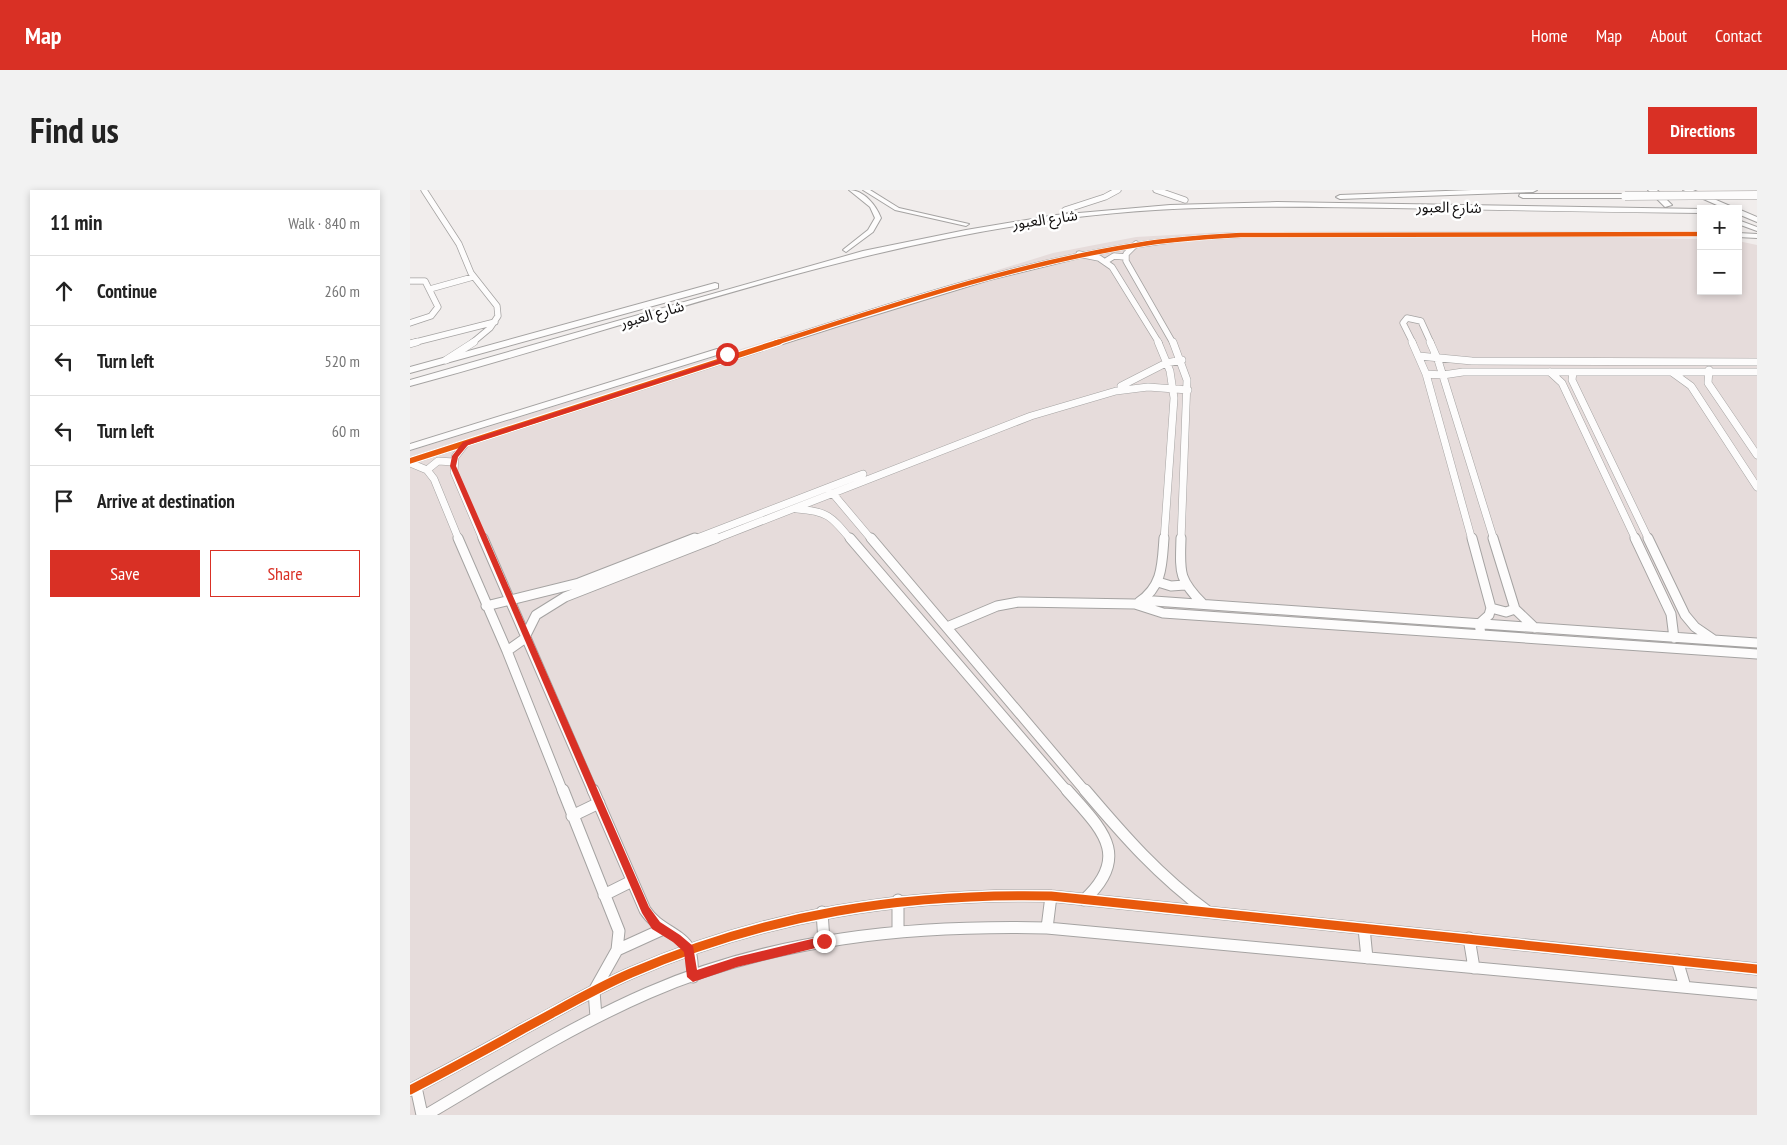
<!DOCTYPE html>
<meta charset="utf-8">
<style>
body{margin:0;font-family:"PT Sans Narrow","Noto Sans Arabic",sans-serif;background:#f2f2f2;color:#222}
.controls{position:absolute;right:15px;top:15px;display:grid;overflow:hidden;border-radius:0px;box-shadow:0 2px 8px #0003}
.controls button{width:45px;height:45px;display:grid;place-items:center;padding:0;border:0;border-bottom:1px solid #e0e0e0;background:#fff;color:#222;font:25px sans-serif}
.stop{position:absolute;width:15px;height:15px;margin:-11px;border:4px solid #d93025;border-radius:50%;background:#fff}
.stop.end{background:#d93025;border-color:#fff;box-shadow:0 1px 5px #0008}
.list{margin:0;padding:0;list-style:none}
h2{display:flex;justify-content:space-between;align-items:center;height:65px;margin:0;padding:0 20px;font-size:21px}
h2 small{font-size:16px;font-weight:400;color:#767676}
.list li{display:grid;grid-template-columns:32px 1fr auto;gap:15px;align-items:center;box-sizing:border-box;height:70px;padding:0 20px;border-top:1px solid #e0e0e0}
.list b{display:block;font-size:19px;white-space:nowrap}
.list em{font-size:16px;font-style:normal;color:#767676}
.actions{display:flex;gap:10px;padding:15px 20px}
.actions a{flex:1;padding:11px 0;border:1px solid #d93025;border-radius:0px;text-align:center;font-size:18px;color:#d93025}
.actions .main{background:#d93025;color:#fff}
.icon{flex:none;width:28px;height:28px;fill:none;stroke:currentColor;stroke-width:2;stroke-linecap:round;stroke-linejoin:round}
.map{position:relative;flex:none;width:1347px;height:925px;overflow:hidden;border-radius:0px}
header{display:flex;align-items:center;gap:30px;box-sizing:border-box;height:70px;padding:0 25px;background:#d93025;color:#fff}
header strong{font-size:24px}
nav{display:flex;gap:28px;margin-inline-start:auto;font-size:18px}
.intro{display:flex;align-items:center;justify-content:space-between;box-sizing:border-box;height:120px;padding:0 30px}
h1{margin:0;font-size:35px}
.button{padding:12px 22px;border-radius:0px;background:#d93025;color:#fff;font-size:18px;font-weight:700}
main{display:flex;gap:30px;padding:0 30px}
aside{flex:1;background:#fff;border-radius:0px;box-shadow:0 2px 8px #0003}
.map>svg:first-child{display:block}
.built{fill:#e6dcdb}
.lines{fill:none;stroke-linecap:round;stroke-linejoin:round}
.minor-far3-casing{stroke:#a5a3a2;stroke-width:7}
.minor-far2-casing{stroke:#a5a3a2;stroke-width:8}
.minor-far1-casing{stroke:#a5a3a2;stroke-width:11}
.minor-casing{stroke:#a5a3a2;stroke-width:13}
.tertiary-casing{stroke:#a5a3a2;stroke-width:2}
.primary-casing{stroke:#a5a3a2;stroke-width:2}
.minor-far3{stroke:#fdfcfc;stroke-width:5.5}
.minor-far2{stroke:#fdfcfc;stroke-width:7}
.minor-far1{stroke:#fdfcfc;stroke-width:9}
.minor{stroke:#fdfcfc;stroke-width:11}
.tertiary{fill:#fdfcfc;fill-rule:evenodd}
.primary{fill:#fdfcfc;fill-rule:evenodd}
.primary-bridge-casing{stroke:#a5a3a2;stroke-width:9;stroke-linecap:butt}
.primary-bridge{stroke:#fdfcfc;stroke-width:8}
.cycleway-far2-casing{stroke:#fff;stroke-width:6}
.cycleway-far1-casing{stroke:#fff;stroke-width:8}
.cycleway-casing{stroke:#fff;stroke-width:12}
.cycleway-far2{stroke:#e8590c;stroke-width:4.5}
.cycleway-far1{stroke:#e8590c;stroke-width:5.5}
.cycleway{stroke:#e8590c;stroke-width:9}
.route{fill:#d93025}
.labels{text-anchor:middle;dominant-baseline:central;stroke-width:5;stroke-linejoin:round;paint-order:stroke}
.far-street-label{font-size:15px;fill:#110f0f;stroke:#fff}
</style>
<header>
<strong>Map</strong>
<nav><a>Home</a><a>Map</a><a>About</a><a>Contact</a></nav>
</header>
<div class="intro"><h1>Find us</h1><a class="button">Directions</a></div>
<main>
<aside>
<h2>11 min<small>Walk · 840 m</small></h2>
<ul class="list">
<li><svg class="icon" aria-label="ahead" viewBox="0 0 24 24"><path d="M12 20V5M6 11l6-6 6 6"/></svg><div><b>Continue</b></div><em>260 m</em></li>
<li><svg class="icon" aria-label="left" viewBox="0 0 24 24"><path d="M17 20v-9H6M10 6l-5 5 5 5"/></svg><div><b>Turn left</b></div><em>520 m</em></li>
<li><svg class="icon" aria-label="left" viewBox="0 0 24 24"><path d="M17 20v-9H6M10 6l-5 5 5 5"/></svg><div><b>Turn left</b></div><em>60 m</em></li>
<li><svg class="icon" aria-label="arrive" viewBox="0 0 24 24"><path d="M6 21V4h12l-3 4 3 4H6"/></svg><div><b>Arrive at destination</b></div></li>
</ul>
<div class="actions"><a class="main">Save</a><a>Share</a></div>
</aside>
<div class="map">
<svg width="1347" height="925" viewBox="0 0 1347 925">
<rect width="100%" height="100%" fill="#f1edec"/>
<path class="built" d="M815 42 1291 49V101H1328V51L1347 55V925H0V261L643 63 726 47Z"/>
<g class="lines">
<g class="minor-far3-casing">
<path id="minor-far3" d="M14 0 49 54 61 83 87 116 88 126 80 138 62 153
M746 0 775 10
M655 20 695 7 708 0
M726 54 716 64V71L763 153
M669 64 689 68 702 77 749 153
M696 71 704 66 715 67
M0 91H15L28 117 21 126 0 133
M20 99 63 87
M2 153 85 132
M1003 153 993 133 997 128 1011 131 1021 153"/>
</g>
<g class="minor-far2-casing">
<path id="minor-far2" d="M748 152 760 181 764 208 754 350
M763 152 777 190 771 350
M1002 152 1016 184 1062 350
M1020 152 1028 170 1084 350
M0 154 7 152
M1009 166 1062 171 1347 172
M36 170 64 152
M1299 180 1298 193 1347 265
M1140 182 1152 193 1226 350
M1163 182 1162 190 1239 350
M1263 183 1281 196 1347 297
M1016 184 1033 185 1053 182H1347
M711 196 756 173 772 170
M55 254 45 267 44 282 73 350
M0 273 17 280 24 289 49 350
M17 280 28 271 44 272
M419 299 462 350
M387 319C418 321 422 327 441 350
M282 350 453 284
M303 350 621 226 706 201 738 197 778 200"/>
</g>
<g class="minor-far1-casing">
<path id="minor-far1" d="M48 348 97 461 153 602
M73 348 183 602
M440 348 658 602
M461 348 676 602
M771 348C770 382 768 389 793 414
M1062 348 1081 418 1079 425 1069 434 1071 444
M1083 348 1105 419 1125 438
M1225 348 1261 424 1264 448
M1238 348 1275 425 1285 437 1304 450
M748 392 761 396 775 395
M729 412C753 396 752 374 754 348
M725 414 753 423 1347 464
M76 416 169 393 285 348
M1081 418 1096 422 1105 419
M537 437 587 416 609 412 725 414 744 411 1347 453
M97 461 114 449 126 425 155 407 306 348"/>
</g>
<g class="minor-casing">
<path id="minor" d="M153 600 209 741 207 760 184 801 186 827
M183 600 235 720C247 739 272 744 279 759 283 767 282 778 283 787
M657 600C690 638 723 665 674 710
M675 600C715 647 748 685 798 722
M162 626 189 613
M194 705 222 691
M488 710V740
M412 722 414 751
M637 738 641 706
M954 738 957 768
M1059 748 1064 778
M207 760 251 740
M1267 770 1275 797
M6 897 12 925
M0 900C38 880 76 860 113 839 149 820 184 799 221 783 357 724 493 703 641 706L1347 779
M16 925C89 882 160 837 238 803 363 748 501 735 637 738L1347 804"/>
</g>
<g class="tertiary-casing">
<path id="tertiary" d="M439 0C454 0 466 15 471 28L463 42 436 62 433 60 434 59 458 40 465 28 460 17Z
M453 0H460L489 18 559 34 556 36 485 20Z
M1328 30 1347 37V41L1328 34Z
M1291 42V46L832 47 779 50 728 57 677 66 579 90 429 136 0 274V268L314 168 313 165 310 164 0 260V254L307 159 320 162 321 165C454 122 588 75 726 53 761 47 797 45 832 43Z
M1328 43 1347 44V48L1328 47Z"/>
</g>
<g class="primary-casing">
<path id="primary" d="M1062 0H1127L1123 2 930 9 926 7 930 5Z
M1238 0H1247L1262 15 1255 17Z
M1273 0H1283L1327 19H1316Z
M1110 4H1215L1219 6 1215 8H1113L1109 6Z
M867 12 1291 19V23C1187 22 1084 20 981 18 869 16 756 14 645 30 426 59 213 139 0 196V190L453 61 556 40 646 25 760 15Z
M1328 19 1347 27V32L1328 24Z
M305 93 308 94V98L0 183V177Z"/>
</g>
<use href="#minor-far3" class="minor-far3"/>
<use href="#minor-far2" class="minor-far2"/>
<use href="#minor-far1" class="minor-far1"/>
<use href="#minor" class="minor"/>
<use href="#tertiary" class="tertiary"/>
<use href="#primary" class="primary"/>
<g class="primary-bridge-casing">
<path id="primary-bridge" d="M1215 6 1347 5"/>
</g>
<use href="#primary-bridge" class="primary-bridge"/>
<g class="cycleway-far2-casing">
<path id="cycleway-far2" d="M365 153C484 115 603 75 727 55 761 49 797 47 832 45L1291 44"/>
</g>
<g class="cycleway-far1-casing">
<path id="cycleway-far1" d="M0 271 369 152"/>
</g>
<g class="cycleway-casing">
<path id="cycleway" d="M0 900C38 880 76 860 113 839 149 820 184 799 221 783 357 724 493 703 641 706L1347 779"/>
</g>
<use href="#cycleway-far2" class="cycleway-far2"/>
<use href="#cycleway-far1" class="cycleway-far1"/>
<use href="#cycleway" class="cycleway"/>
</g>
<path class="route" d="M315 163 320 164V170L58 255 48 267 46 276 239 717 250 732 270 745 283 756 287 780 327 767 414 746 419 751 414 756 327 777 283 792 277 787 274 762 263 752 242 739 232 723 40 276 42 266 53 252 315 168Z"/>
<g class="labels">
<g class="far-street-label">
<text transform="translate(1039 17) rotate(1)">شارع العبور</text>
<text transform="translate(635 29) rotate(-8)">شارع العبور</text>
<text transform="translate(242 124) rotate(-16)">شارع العبور</text>
</g>
</g>
</svg>
<div class="controls">
<button>+</button>
<button>−</button>
</div>
<div class="stop" style="left:317px;top:164px"></div>
<div class="stop end" style="left:414px;top:751px"></div>
</div>
</main>
